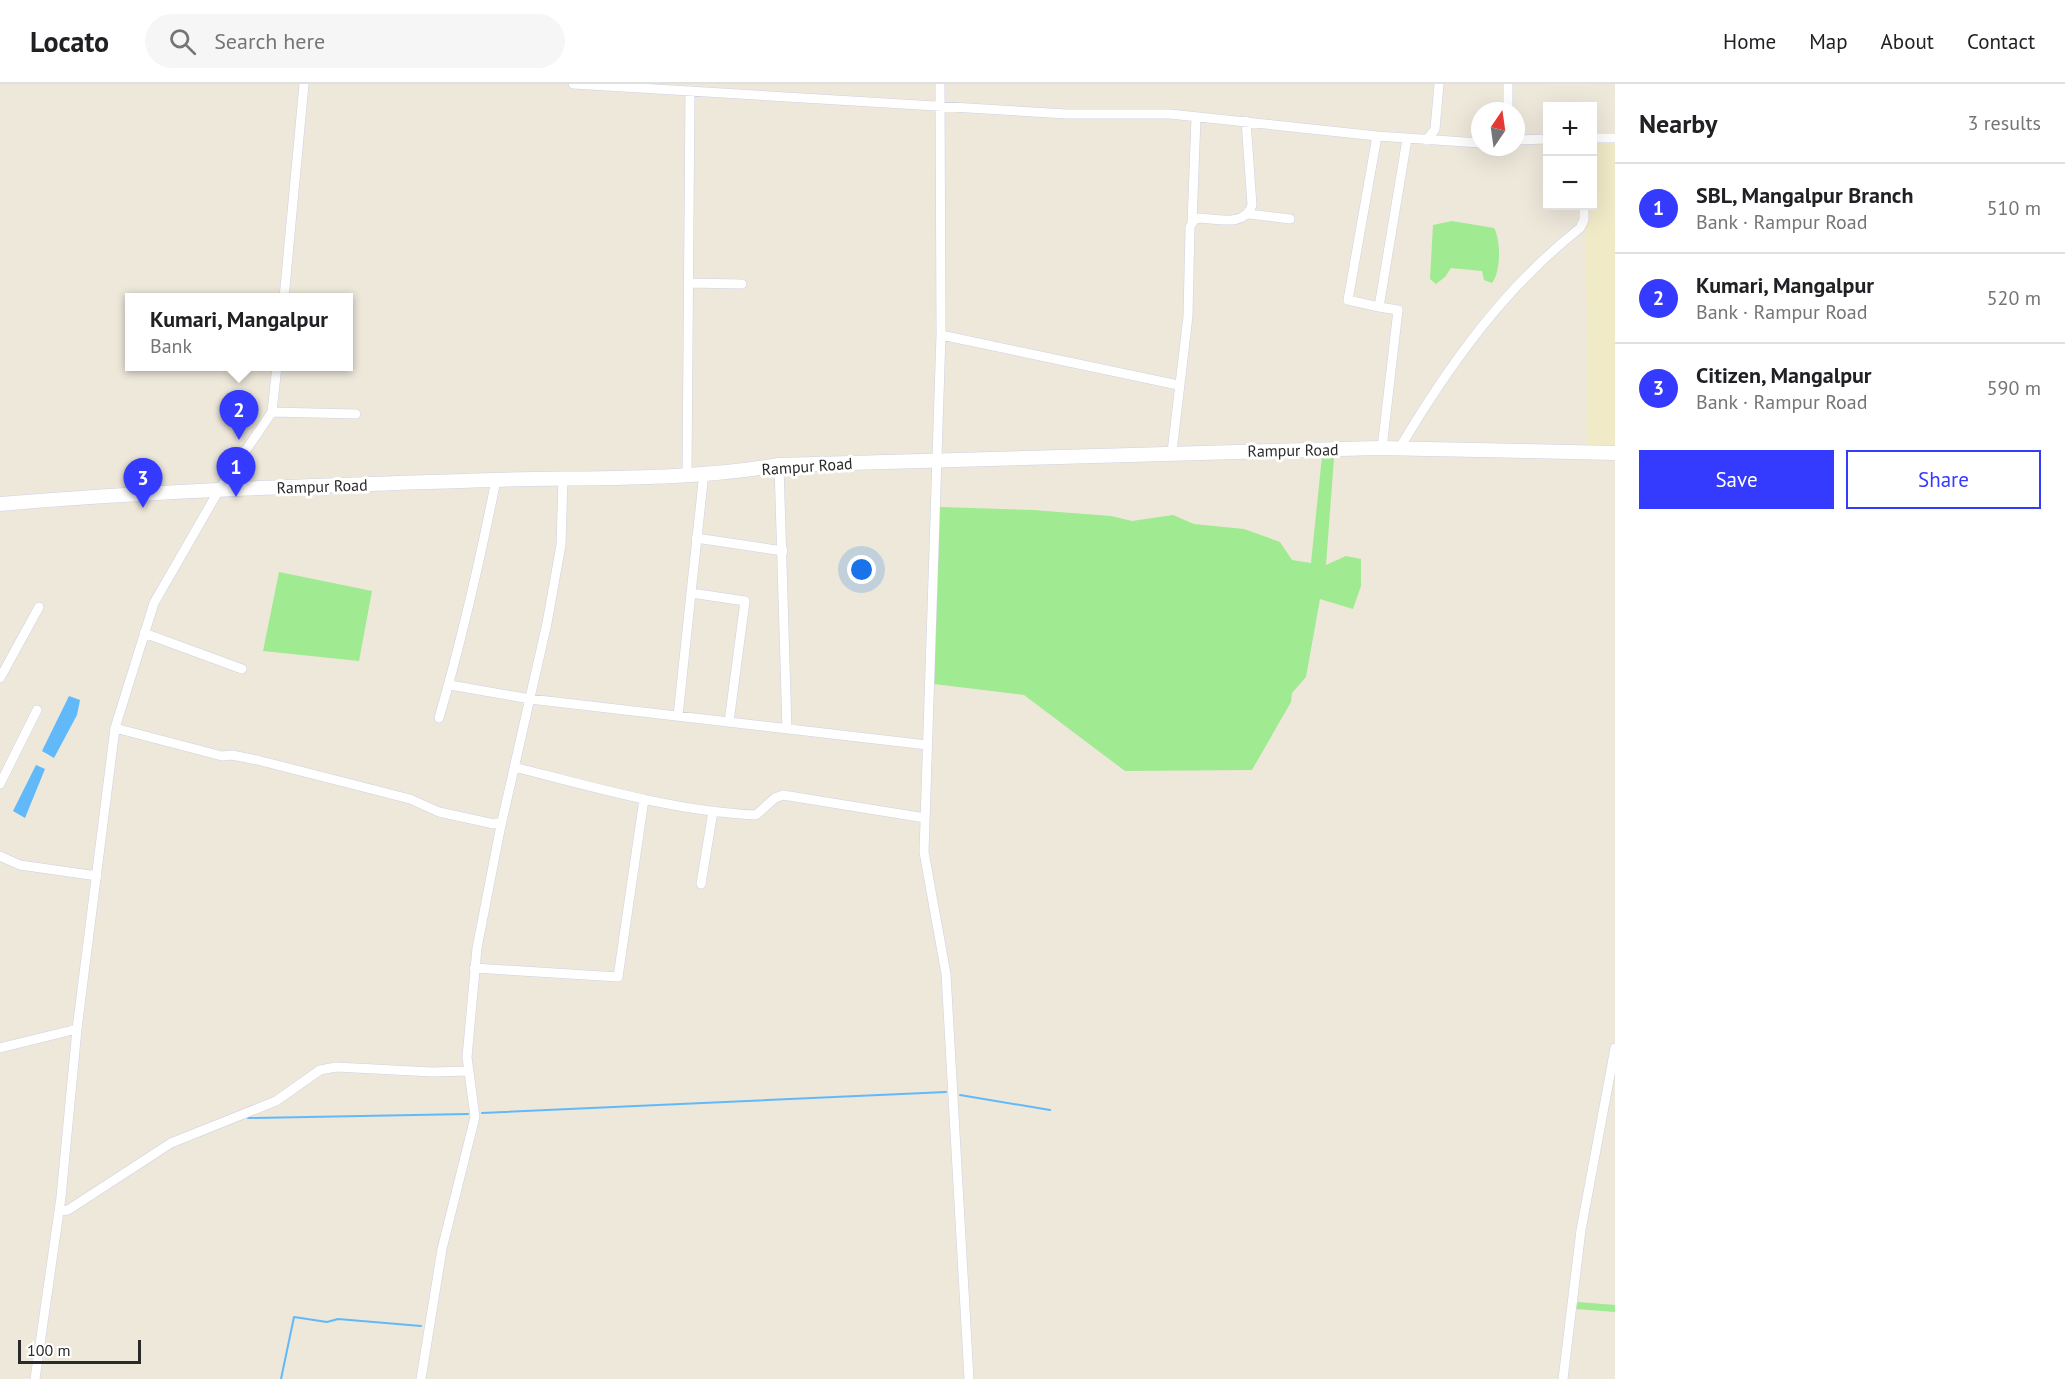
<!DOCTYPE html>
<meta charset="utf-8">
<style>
body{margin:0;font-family:"PT Sans",sans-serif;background:#f6f6f6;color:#202124}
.controls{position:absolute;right:18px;top:18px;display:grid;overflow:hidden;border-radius:0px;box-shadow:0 6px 24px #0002}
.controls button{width:54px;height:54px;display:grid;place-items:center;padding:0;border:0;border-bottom:2px solid #e0e0e0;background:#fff;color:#202124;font:30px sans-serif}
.compass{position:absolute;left:1471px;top:18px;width:54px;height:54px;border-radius:50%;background:#fff;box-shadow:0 6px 24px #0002;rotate:13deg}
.scale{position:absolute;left:18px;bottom:15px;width:123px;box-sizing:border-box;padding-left:6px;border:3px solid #2a2a2a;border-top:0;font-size:16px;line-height:21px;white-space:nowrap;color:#2a2a2a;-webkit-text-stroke:4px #fff;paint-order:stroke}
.you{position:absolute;left:862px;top:486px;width:21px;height:21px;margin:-15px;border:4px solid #fff;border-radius:50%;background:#1a73e8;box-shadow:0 0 0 9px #1a73e833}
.badge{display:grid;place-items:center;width:39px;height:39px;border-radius:50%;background:#353aff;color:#fff;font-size:20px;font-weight:700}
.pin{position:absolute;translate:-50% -50px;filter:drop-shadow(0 2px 3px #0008)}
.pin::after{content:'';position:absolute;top:32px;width:21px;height:18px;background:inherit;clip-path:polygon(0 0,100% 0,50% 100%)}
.popup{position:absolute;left:125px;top:209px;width:228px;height:78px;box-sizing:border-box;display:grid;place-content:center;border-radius:0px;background:#fff;filter:drop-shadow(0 2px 4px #0005);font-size:20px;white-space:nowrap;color:#757577}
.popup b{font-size:22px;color:#202124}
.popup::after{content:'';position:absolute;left:50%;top:100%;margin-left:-12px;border:12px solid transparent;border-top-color:#fff}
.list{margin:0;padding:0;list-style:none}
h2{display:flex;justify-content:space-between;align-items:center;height:78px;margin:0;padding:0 24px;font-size:26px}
h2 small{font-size:20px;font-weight:400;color:#757577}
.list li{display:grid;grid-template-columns:39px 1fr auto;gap:18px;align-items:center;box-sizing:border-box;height:90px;padding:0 24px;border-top:2px solid #e0e0e0}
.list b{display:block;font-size:22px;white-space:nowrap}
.list p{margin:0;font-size:20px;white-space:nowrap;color:#757577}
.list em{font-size:20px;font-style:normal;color:#757577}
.actions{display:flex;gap:12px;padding:18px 24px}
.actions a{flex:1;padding:14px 0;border:2px solid #353aff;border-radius:0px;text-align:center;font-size:21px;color:#353aff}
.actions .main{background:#353aff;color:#fff}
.icon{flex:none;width:33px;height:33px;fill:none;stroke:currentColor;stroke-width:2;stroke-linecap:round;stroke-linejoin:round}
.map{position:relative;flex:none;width:1615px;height:1295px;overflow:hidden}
header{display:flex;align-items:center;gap:36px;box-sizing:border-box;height:84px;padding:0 30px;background:#fff;border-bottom:2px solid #e0e0e0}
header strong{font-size:28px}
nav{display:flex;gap:33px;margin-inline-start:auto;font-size:21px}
.search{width:420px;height:54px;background:#f6f6f6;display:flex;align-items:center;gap:15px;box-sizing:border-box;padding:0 21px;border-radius:33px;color:#757577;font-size:22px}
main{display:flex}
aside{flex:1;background:#fff}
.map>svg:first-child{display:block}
.education{fill:#f1eac7}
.green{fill:#a0ea91}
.water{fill:#62b9fa}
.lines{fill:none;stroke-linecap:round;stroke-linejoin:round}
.stream{stroke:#62b9fa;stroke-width:2}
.street-casing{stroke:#cfd0e4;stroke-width:10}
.secondary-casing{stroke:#cfd0e4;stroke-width:15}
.street{stroke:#fff;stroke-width:9}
.secondary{stroke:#fff;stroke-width:14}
.labels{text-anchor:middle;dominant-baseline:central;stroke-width:6;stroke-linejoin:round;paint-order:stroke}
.street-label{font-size:16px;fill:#2a2a2a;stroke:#fff}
</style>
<header>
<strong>Locato</strong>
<div class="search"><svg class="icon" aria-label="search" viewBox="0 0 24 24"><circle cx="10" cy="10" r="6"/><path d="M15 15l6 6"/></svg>Search here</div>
<nav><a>Home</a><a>Map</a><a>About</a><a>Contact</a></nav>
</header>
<main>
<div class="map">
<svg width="1615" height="1295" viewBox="0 0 1615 1295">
<rect width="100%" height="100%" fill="#ede8da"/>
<path class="education" d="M1615 55V364L1587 363 1586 122H1592L1593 58Z"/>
<path class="green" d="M1452 137 1494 144C1501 156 1501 188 1492 199L1484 196 1482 187 1451 184 1445 193 1436 200 1430 195 1433 141Z
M1322 372 1334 374 1326 481 1346 472 1361 475V502L1353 525 1320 515 1306 593 1292 609 1291 618 1252 686 1125 687 1024 611 934 600 940 423 1033 426 1111 432 1132 437 1173 431 1194 440 1244 445 1280 458 1292 476 1311 479Z
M279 488 372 507 359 577 263 567Z
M1578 1218 1615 1221V1228L1576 1225Z"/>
<path class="water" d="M69 612 80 616 77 631 54 674 42 667Z
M36 681 45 685 25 734 13 727Z"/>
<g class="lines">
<path class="stream" d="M960 1011 1050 1026
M482 1029 946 1008
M248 1034 468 1030
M281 1295 294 1233 327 1238 338 1235 421 1242"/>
<g class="street-casing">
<path id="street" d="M573 0 1067 30H1170L1377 52 1480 59
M940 0 941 251 924 768 946 890 969 1295
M1508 0V27
M1377 52 1348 216 1379 223
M1592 54H1615
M1427 56 1435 45 1439 0
M1516 56 1548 55
M1249 130 1290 135
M1192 139 1196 34
M688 199 742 200
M284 214 304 0
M941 251 1178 301
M272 328 356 330
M1382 364 1398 226 1379 223 1407 55
M1399 365C1449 281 1503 205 1580 144L1584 136V122
M1172 368 1188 232 1190 143 1194 136 1199 134C1218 135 1245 143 1252 121L1246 37
M779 381 787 645
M687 389 690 7
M704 389 691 509 745 517 729 638
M696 454 783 467
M144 549 242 585
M0 594 39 523
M450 601 530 615 927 661
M678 632 691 509
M439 634C462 555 480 476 496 396
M115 644 222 672 232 671 257 676 410 715 439 728 494 740 502 738
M514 683C593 703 674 727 756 731L775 714 783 711 925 734
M0 700 37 626
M0 772 20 781 97 792
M701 800 713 727
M474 884 618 893 644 715
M0 964 77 945
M59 1127 68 1126 171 1059 276 1017 320 986 336 983 432 988 468 987
M35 1295 61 1113 77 945 115 644 154 519 219 406 272 328 277 282
M421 1295 442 1165 475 1033 467 973 477 864 500 746 547 539 561 461 563 395
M1563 1295 1581 1146 1615 964"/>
</g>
<g class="secondary-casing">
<path id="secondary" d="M0 420C164 406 329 401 494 396 589 393 686 397 779 381L1378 364 1615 369"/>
</g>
<use href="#street" class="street"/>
<use href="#secondary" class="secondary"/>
</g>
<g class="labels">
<g class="street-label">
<text transform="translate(1293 366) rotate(-1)">Rampur Road</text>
<text transform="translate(807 382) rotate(-4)">Rampur Road</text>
<text transform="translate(322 402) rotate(-2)">Rampur Road</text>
</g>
</g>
</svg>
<div class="controls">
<button>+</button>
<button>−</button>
</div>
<svg class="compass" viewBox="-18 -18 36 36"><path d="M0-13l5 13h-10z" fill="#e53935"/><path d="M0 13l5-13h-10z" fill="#757577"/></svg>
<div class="scale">100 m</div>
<div class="you"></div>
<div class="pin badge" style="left:236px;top:413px">1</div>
<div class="pin badge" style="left:239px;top:356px">2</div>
<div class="popup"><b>Kumari, Mangalpur</b>Bank</div>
<div class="pin badge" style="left:143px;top:424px">3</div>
</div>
<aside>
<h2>Nearby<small>3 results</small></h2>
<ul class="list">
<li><span class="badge">1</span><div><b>SBL, Mangalpur Branch</b><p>Bank · Rampur Road</p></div><em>510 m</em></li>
<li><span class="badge">2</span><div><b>Kumari, Mangalpur</b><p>Bank · Rampur Road</p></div><em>520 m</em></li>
<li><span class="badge">3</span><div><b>Citizen, Mangalpur</b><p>Bank · Rampur Road</p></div><em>590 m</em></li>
</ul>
<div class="actions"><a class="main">Save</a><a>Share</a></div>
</aside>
</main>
